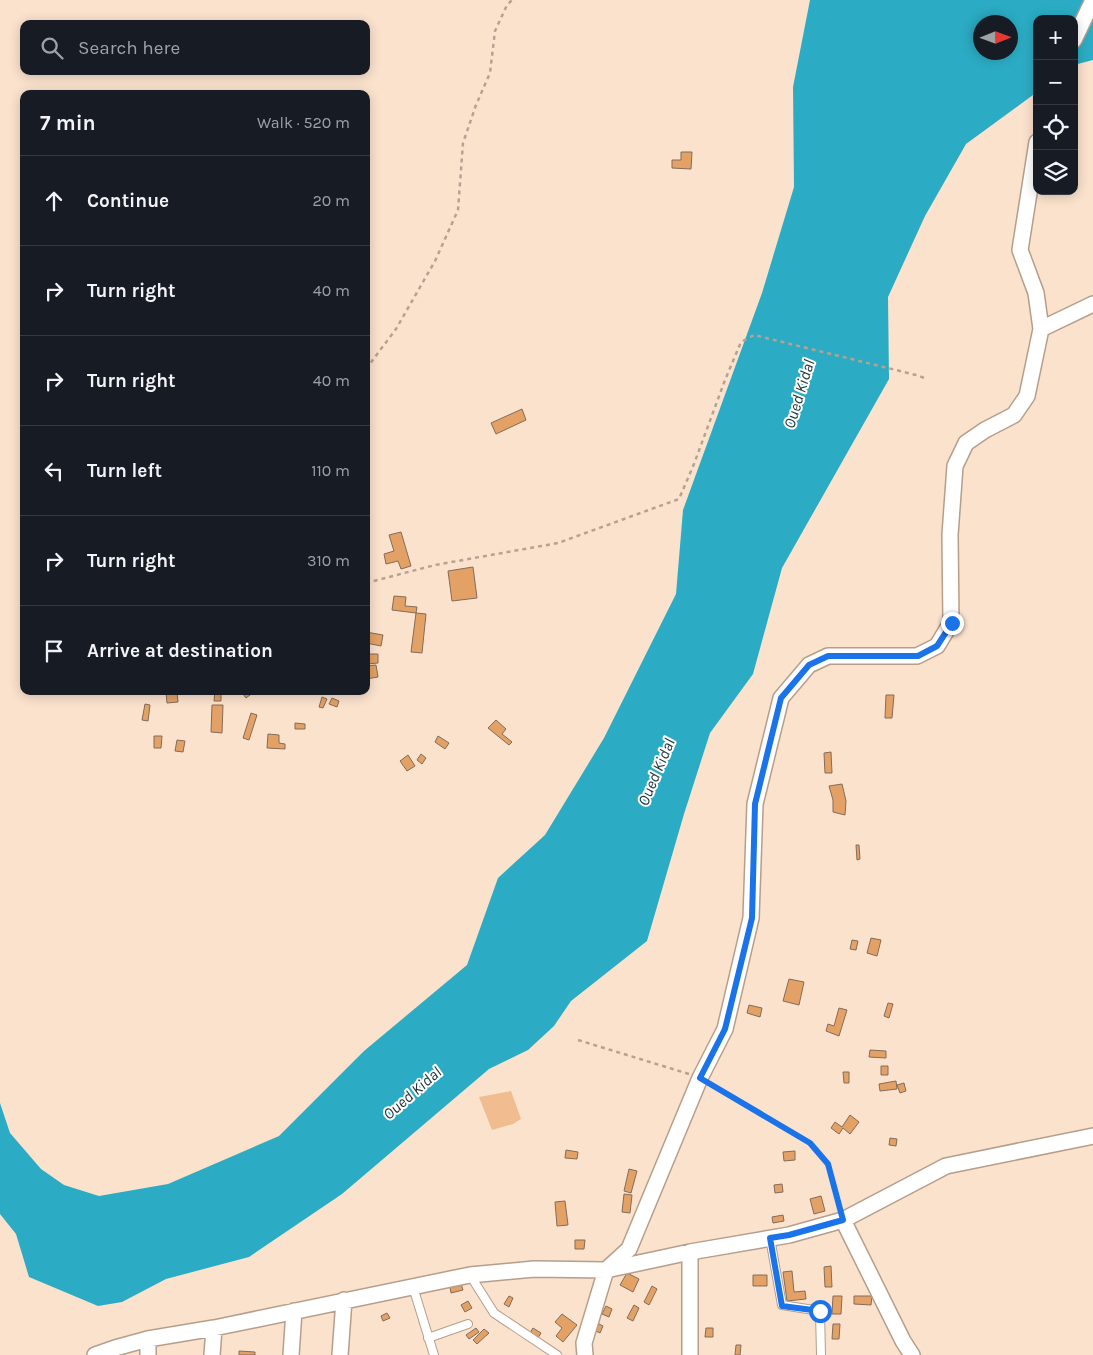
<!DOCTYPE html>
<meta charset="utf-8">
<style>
body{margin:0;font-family:Karla,sans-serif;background:#242831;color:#f1f3f6}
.controls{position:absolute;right:15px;top:15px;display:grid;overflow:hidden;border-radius:10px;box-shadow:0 2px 12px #0003}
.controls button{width:45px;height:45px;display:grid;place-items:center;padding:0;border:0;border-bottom:1px solid #363941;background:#171b24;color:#f1f3f6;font:25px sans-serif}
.compass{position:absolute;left:973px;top:15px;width:45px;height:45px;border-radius:50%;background:#171b24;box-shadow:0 2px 12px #0003;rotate:89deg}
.stop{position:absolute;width:15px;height:15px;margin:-11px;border:4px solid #1a73e8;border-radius:50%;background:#fff}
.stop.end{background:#1a73e8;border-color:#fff;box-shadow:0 1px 5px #0008}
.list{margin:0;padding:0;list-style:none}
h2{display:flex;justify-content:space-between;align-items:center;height:65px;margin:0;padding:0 20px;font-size:21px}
h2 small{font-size:16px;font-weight:400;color:#9ea1a6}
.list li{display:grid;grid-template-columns:32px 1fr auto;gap:15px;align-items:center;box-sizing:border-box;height:90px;padding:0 20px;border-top:1px solid #363941}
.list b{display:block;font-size:19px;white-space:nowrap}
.list em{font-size:16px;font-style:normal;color:#9ea1a6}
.icon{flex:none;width:28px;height:28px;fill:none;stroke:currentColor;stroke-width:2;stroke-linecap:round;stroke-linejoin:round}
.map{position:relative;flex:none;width:1093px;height:1355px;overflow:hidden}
.search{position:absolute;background:#171b24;box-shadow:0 2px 12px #0003;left:20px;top:20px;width:350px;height:55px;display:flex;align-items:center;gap:12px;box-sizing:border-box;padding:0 18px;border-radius:10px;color:#9ea1a6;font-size:19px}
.panel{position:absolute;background:#171b24;box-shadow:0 2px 12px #0003;left:20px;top:90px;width:350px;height:605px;border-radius:10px}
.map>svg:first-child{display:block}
.green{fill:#f0bc90}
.water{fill:#2bacc4;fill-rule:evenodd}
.building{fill:#e4a165;stroke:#836c5a}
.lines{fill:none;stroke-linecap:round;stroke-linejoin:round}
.lane-casing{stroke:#b69e8a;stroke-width:10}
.street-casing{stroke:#b69e8a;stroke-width:18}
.path{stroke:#b6a292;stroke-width:2.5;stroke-dasharray:4 4;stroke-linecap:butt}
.lane{stroke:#fff;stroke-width:8}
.street{stroke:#fff;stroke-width:15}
.route{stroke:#1a73e8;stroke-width:6}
.labels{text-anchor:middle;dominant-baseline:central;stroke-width:4;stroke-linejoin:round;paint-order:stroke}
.water-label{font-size:16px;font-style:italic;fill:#1e3338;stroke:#fff}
</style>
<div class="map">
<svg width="1093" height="1355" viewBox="0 0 1093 1355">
<rect width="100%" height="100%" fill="#fbe2cd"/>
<path class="green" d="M511 1091 521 1119 513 1124 492 1130 479 1097Z"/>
<path class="water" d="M810 0H1093V60L1074 65V19H1037V92L966 144 925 216 888 297 889 379 782 568 753 674 710 733 684 814 647 941 571 1001 554 1026 528 1050 489 1069 342 1194 249 1257 166 1279 122 1302 98 1306 29 1277 16 1234 0 1214V1103L10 1133 41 1169 64 1185 99 1196 168 1184 279 1136 364 1051 467 965 498 878 545 835 604 738 676 594 683 510 762 293 794 187 793 87ZM980 22H1010V52H980Z"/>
<path class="building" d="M681 152H692L691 169 672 168V160H681Z
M522 409 526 420 496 434 491 423Z
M401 532 411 566 401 569 398 561 386 564 384 554 394 551 389 535Z
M473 567 477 598 452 601 448 571Z
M394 596 406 597 405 606 417 607 416 613 392 610Z
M416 613 426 614 422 653 411 652Z
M366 632 383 635 381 646 366 643Z
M366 654H378V663L366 664Z
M376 665 378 677 366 679V666Z
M215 691H221V701H214Z
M241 691H254V692L246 698Z
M166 692H177L178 702 167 703Z
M886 695H894L892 718H885Z
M322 697 327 699 323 708 319 707Z
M332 698 339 701 337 707 329 704Z
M145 704 150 705 148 721 142 720Z
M212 705H223L222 733 211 732Z
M251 713 257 715 249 740 243 738Z
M496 720 506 729 502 734 512 742 509 745 488 728Z
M295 723 305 724V729H295Z
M268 734 279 735V743L285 744V749L267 748Z
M154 736H162L161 748H154Z
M438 736 449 743 445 749 435 742Z
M177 740 185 741 183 752 175 751Z
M831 752 832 773H825L824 753Z
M421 754 426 758 422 764 417 760Z
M408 755 415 766 407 771 400 761Z
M842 784 846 801 845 815 833 812V800L829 786Z
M856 845H859L860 859 857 860Z
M871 938 881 940 877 956 867 953Z
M852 940 858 941 856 950 850 949Z
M789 979 804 982 799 1005 783 1001Z
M888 1003 893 1004 889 1018 884 1016Z
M749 1005 762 1008 760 1017 747 1013Z
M839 1008 847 1010 839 1036 826 1031 828 1024 834 1026Z
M870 1050 886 1051V1058L869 1057Z
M881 1066H888V1075H881Z
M843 1072H849V1083H844Z
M896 1081 897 1089 880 1091 879 1084Z
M904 1083 906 1091 900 1093 897 1085Z
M850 1115 859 1122 850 1134 843 1128 839 1134 831 1128 835 1122 842 1127Z
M890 1138 897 1139 896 1146 889 1145Z
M566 1150 578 1152 577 1159 565 1158Z
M795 1151V1160L784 1161 783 1152Z
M629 1169 637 1171 631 1193 624 1191Z
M782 1184 783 1192 775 1193 774 1185Z
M624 1194 632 1195 630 1213 622 1212Z
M821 1196 825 1211 814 1214 810 1199Z
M565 1201 568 1225 557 1226 555 1202Z
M783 1215 784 1221 773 1223 772 1217Z
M575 1240H585L584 1249H575Z
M831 1266 832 1287H825L824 1267Z
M792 1271 794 1292 805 1291 806 1299 787 1301 783 1272Z
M627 1273 639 1279 633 1292 620 1285Z
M753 1275H767V1286H753Z
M461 1284 463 1290 451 1293 450 1287Z
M652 1286 657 1289 649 1305 644 1302Z
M509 1296 513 1298 509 1307 504 1304Z
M833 1296H842L841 1314H832Z
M854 1296H872L871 1305 854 1304Z
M468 1301 472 1308 465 1312 461 1305Z
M634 1305 639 1308 633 1321 627 1318Z
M606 1306 612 1309 609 1317 602 1314Z
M387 1313 390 1318 383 1321 381 1316Z
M562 1314 577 1325 563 1342 556 1336 562 1328 555 1322Z
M597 1323 603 1326 600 1333 594 1330Z
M833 1324H840L839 1339H832Z
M476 1328 479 1332 469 1339 466 1335Z
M533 1328 541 1333 538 1338 530 1333Z
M706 1328H713V1337H705Z
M484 1329 489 1333 477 1344 473 1340Z
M736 1345H741L740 1355H735Z
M239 1351 255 1352V1355H239Z"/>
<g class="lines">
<g class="lane-casing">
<path id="lane" d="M770 1238 782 1305 820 1311 821 1355
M470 1275 494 1313 557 1355
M413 1287 434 1355
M428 1338 468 1324"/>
</g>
<g class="street-casing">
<path id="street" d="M1074 40 1093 0
M1041 329 1093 304
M843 1220 903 1341 912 1355
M95 1355 115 1348 148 1339 214 1328 470 1275 534 1269 606 1270 690 1252 789 1235 843 1220 946 1166 1093 1136
M148 1355V1339
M212 1355 214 1328
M291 1355 294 1311
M340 1355 344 1300
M585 1355 584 1343 606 1270 629 1249 700 1078 725 1029 751 918 755 804 781 698 809 665 828 656H917L937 646 951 623 950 535 955 466 966 443 985 430 1014 415 1027 396 1041 329 1036 293 1020 250 1037 142
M690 1355V1252"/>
</g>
<path class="path" d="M366 369 396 329 435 261 458 210 463 143 476 105 490 73 495 31 507 5 512 0
M366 583 435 565 558 543 679 499 694 464 725 380 741 342 754 335 916 375 927 379
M578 1040 689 1074
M712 1085 810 1143 828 1163 840 1207"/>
<use href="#lane" class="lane"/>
<use href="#street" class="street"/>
</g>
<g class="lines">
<path class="route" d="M820 1311 782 1306 770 1238 789 1235 843 1220 828 1164 810 1143 700 1078 725 1029 752 918 755 804 781 698 809 665 828 656H918L937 646 952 623"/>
</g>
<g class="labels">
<g class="water-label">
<text transform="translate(799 394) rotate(-73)">Oued Kidal</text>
<text transform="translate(656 772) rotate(-67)">Oued Kidal</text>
<text transform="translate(412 1093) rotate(-41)">Oued Kidal</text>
</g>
</g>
</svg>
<div class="controls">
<button>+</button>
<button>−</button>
<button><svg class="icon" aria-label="locate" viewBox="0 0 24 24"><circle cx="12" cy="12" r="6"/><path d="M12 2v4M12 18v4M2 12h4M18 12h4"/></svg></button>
<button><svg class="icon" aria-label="layers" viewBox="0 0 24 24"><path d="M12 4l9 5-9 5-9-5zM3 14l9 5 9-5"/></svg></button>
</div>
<svg class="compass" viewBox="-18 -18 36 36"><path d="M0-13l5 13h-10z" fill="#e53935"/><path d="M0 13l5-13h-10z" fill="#9ea1a6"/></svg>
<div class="stop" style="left:820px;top:1311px"></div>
<div class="stop end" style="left:952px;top:623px"></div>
<div class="search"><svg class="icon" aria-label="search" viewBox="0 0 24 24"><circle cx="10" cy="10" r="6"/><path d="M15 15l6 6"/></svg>Search here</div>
<section class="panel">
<h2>7 min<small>Walk · 520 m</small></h2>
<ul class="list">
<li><svg class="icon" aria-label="ahead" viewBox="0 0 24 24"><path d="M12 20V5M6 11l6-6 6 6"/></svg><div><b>Continue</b></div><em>20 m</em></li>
<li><svg class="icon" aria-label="right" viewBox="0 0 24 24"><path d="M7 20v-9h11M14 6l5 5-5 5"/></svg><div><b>Turn right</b></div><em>40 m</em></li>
<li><svg class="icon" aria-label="right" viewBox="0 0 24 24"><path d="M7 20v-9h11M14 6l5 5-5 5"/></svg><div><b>Turn right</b></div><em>40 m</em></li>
<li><svg class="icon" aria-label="left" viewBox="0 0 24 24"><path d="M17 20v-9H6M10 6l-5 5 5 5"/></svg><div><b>Turn left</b></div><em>110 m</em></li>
<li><svg class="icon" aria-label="right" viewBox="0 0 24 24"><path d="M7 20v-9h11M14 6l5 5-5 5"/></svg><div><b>Turn right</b></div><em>310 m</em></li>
<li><svg class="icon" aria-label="arrive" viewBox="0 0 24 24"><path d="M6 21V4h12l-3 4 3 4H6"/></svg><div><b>Arrive at destination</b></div></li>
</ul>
</section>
</div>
